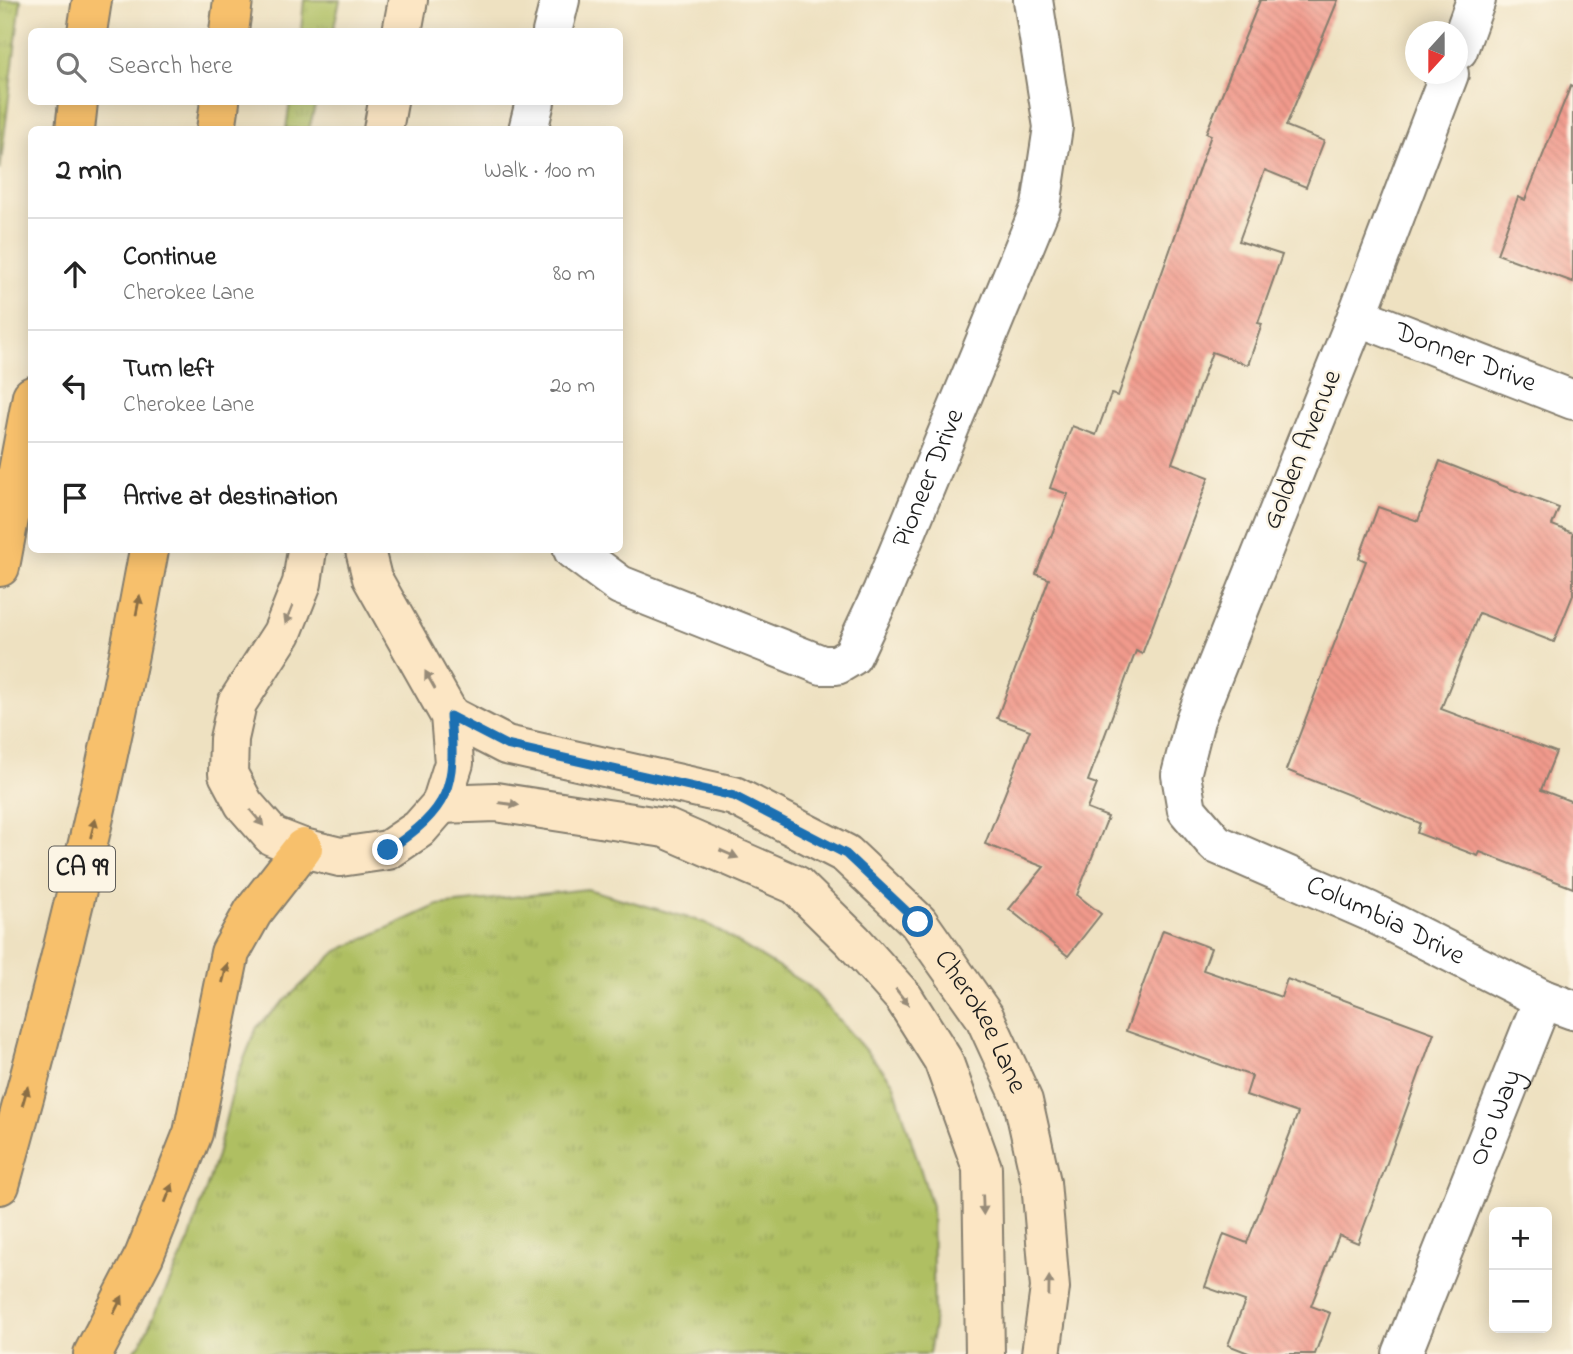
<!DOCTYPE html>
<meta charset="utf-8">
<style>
body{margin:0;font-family:"Indie Flower",sans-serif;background:#f2f2f2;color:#222}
.controls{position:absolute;right:21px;bottom:21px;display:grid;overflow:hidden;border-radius:10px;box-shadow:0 4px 18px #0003}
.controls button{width:63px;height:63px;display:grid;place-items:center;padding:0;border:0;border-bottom:2px solid #e0e0e0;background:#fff;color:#222;font:35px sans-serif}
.compass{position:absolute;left:1405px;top:21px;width:63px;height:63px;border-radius:50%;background:#fff;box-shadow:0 4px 18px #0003;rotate:201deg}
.stop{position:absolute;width:21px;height:21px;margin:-16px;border:5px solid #1f6fb2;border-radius:50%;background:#fff}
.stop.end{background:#1f6fb2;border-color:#fff;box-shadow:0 2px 7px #0008}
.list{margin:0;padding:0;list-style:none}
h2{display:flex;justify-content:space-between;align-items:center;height:91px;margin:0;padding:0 28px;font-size:30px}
h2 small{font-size:23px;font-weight:400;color:#767676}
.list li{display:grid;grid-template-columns:46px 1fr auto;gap:21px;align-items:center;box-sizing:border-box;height:112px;padding:0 28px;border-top:2px solid #e0e0e0}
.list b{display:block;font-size:26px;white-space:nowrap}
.list p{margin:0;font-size:23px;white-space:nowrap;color:#767676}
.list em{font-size:23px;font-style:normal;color:#767676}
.icon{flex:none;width:38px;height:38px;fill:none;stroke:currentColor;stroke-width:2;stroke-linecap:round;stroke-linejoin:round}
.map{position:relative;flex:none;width:1573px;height:1354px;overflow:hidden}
.search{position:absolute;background:#fff;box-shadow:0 4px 18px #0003;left:28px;top:28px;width:595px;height:77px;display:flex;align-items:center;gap:18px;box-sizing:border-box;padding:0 24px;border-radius:10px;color:#767676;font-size:26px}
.panel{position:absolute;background:#fff;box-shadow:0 4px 18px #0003;left:28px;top:126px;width:595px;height:427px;border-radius:10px}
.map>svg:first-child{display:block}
.grass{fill:url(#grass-tufts);stroke:#666e3f;stroke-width:2}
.building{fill:url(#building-back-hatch)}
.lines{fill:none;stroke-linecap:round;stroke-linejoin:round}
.minor-casing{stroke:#857e6e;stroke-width:42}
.secondary-casing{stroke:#857e6e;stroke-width:42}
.motorway-casing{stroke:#857e6e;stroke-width:42}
.minor{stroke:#fff;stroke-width:38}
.secondary{stroke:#fce6c4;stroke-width:38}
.motorway{stroke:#f7c06c;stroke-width:38}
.oneway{fill:#8a6e44}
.oneway2{fill:#978b78}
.route{stroke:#1f6fb2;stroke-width:9}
.labels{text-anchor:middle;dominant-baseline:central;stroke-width:5;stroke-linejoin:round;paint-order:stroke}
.shield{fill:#fcf5e5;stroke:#5f5d58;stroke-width:2}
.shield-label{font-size:26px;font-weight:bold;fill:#1c1c1c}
.street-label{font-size:28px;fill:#1c1c1c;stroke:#fcf5e5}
</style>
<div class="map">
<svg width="1573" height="1354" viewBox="0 0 1573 1354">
<defs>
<pattern id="grass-tufts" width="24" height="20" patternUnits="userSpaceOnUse" patternTransform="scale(1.75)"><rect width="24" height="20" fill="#afbf62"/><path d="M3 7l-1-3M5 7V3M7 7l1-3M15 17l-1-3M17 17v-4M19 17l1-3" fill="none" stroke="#96a454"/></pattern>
<pattern id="building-back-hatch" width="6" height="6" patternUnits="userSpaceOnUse" patternTransform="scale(1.75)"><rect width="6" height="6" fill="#f19a8c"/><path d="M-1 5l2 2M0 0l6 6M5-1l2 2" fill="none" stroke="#ce8478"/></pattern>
</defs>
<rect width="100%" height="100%" fill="#fcf5e5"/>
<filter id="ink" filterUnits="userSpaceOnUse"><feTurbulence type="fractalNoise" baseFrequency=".0143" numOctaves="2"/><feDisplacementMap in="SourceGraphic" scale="14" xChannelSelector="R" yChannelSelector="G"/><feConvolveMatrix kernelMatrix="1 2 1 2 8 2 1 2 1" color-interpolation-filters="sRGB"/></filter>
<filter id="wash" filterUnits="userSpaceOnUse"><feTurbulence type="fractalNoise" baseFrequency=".00686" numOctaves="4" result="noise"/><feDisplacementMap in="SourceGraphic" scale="28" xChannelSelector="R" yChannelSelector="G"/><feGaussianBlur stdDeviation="1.57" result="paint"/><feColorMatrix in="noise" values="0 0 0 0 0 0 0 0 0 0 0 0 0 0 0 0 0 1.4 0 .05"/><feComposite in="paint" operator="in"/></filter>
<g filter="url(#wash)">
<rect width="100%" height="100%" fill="#eee1c1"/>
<path class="grass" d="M0 0H21L0 170Z
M304 0H340L333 31H301Z
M290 102H316L309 129H286Z
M587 889 706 923 810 987 893 1082 932 1206 934 1326 929 1354H132L142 1341 189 1241 217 1155 235 1081 257 1027 337 951 438 905Z"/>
<g id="blocks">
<path class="building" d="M1260 0H1338L1286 126 1324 141 1306 187 1265 170 1239 241 1282 255 1258 323 1262 324 1248 365 1212 352 1172 463 1209 477 1142 654 1136 651 1088 781 1097 784 1087 809 1108 817 1077 895 1101 914 1068 956 1009 909 1044 867 985 844 1030 730 997 718 1049 579 1036 574 1068 494 1050 488 1072 426 1096 435 1111 394 1118 396 1211 135 1206 133Z
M1571 85 1573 86V282L1497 254 1518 197 1525 200Z
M1440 461 1559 508 1552 525 1573 533V595L1554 642 1479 613 1441 709 1556 752 1541 790 1573 802V888L1480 852 1478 856 1417 833 1420 823 1286 770 1366 561 1359 558 1378 507 1418 521Z
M1163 930 1211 948 1203 970 1281 997 1287 979 1434 1033 1358 1243 1339 1235 1311 1306 1330 1313 1315 1354H1251L1228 1345 1245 1301 1205 1287 1224 1234 1247 1243 1298 1113 1246 1095 1252 1076 1126 1031Z"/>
</g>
</g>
<g filter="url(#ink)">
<use href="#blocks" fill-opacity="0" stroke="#857e6e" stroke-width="2"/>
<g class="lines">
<g class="minor-casing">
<g id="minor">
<path d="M552 32 560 0"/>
<path d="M1458 50 1476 0"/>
<path id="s1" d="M1449 74 1357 316 1195 720 1181 775 1187 810 1216 844 1369 911 1543 999 1573 1010"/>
<path d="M528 130 535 102"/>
<path id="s2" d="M1357 316 1573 400"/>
<path id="s3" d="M573 550 620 585 822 665H837L852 656 882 592 1041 206 1053 127 1033 0"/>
<path id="s4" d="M1402 1354 1543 999"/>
</g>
</g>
<g class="secondary-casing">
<g id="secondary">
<path d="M402 32 408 0"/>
<path d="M383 130 388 102"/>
<path d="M307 550 302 583 282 633 237 703 229 739 228 774 244 804 272 836 303 848 340 857 388 850 419 829 441 804 454 763 450 716 372 578 365 550"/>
<path id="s5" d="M450 716 506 745 734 796 846 854 918 922 984 1016 1023 1101 1041 1182 1050 1288 1041 1354"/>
<path d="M441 804 496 802 665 828 796 885 853 941 904 998 943 1060 982 1168 985 1354"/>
</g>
</g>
<g class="motorway-casing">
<path id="motorway" d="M87 32 92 0
M229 32 233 0
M75 130 78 102
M216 130 220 102
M0 567 32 396
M0 1185C59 975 110 764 149 550
M93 1354 144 1256 193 1133 230 953 253 912 303 848"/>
</g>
<use href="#minor" class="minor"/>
<use href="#secondary" class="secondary"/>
<use href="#motorway" class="motorway"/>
</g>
<defs><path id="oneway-solid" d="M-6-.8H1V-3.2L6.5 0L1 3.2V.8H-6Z" transform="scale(1.75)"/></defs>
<g class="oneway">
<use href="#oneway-solid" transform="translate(138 605) rotate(-79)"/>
<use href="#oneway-solid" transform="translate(93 828) rotate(-76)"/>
<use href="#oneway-solid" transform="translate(225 973) rotate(-76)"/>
<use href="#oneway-solid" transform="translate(25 1096) rotate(-74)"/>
<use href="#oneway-solid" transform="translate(169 1193) rotate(-68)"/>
<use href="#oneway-solid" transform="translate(118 1305) rotate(-63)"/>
</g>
<g class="oneway2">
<use href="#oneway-solid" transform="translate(289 615) rotate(112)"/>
<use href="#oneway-solid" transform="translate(430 680) rotate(-119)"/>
<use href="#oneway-solid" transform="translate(509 804) rotate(8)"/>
<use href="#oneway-solid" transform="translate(257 818) rotate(50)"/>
<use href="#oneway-solid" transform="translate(729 854) rotate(23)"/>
<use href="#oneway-solid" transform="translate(902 997) rotate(52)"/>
<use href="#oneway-solid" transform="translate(983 1205) rotate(88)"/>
<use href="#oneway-solid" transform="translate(1049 1286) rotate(-89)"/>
</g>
</g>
<g class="lines" filter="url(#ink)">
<path class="route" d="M388 850C449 809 457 788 450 716L506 745 734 796 846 854 918 922"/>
</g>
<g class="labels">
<rect class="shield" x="49" y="846.5" width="66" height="45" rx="5"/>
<g class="shield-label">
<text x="82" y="869">CA 99</text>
</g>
<g class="street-label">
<text stroke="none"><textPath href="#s2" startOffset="116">Donner Drive</textPath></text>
<text transform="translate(1303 450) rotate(-68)">Golden Avenue</text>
<text stroke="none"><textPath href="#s3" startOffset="502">Pioneer Drive</textPath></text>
<text stroke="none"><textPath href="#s1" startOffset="1017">Columbia Drive</textPath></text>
<text stroke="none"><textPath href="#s5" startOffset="640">Cherokee Lane</textPath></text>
<text stroke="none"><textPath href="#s4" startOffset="254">Oro Way</textPath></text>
</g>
</g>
</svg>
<div class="controls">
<button>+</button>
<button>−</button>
</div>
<svg class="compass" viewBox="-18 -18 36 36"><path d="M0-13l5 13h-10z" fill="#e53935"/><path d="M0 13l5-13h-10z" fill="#767676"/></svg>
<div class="stop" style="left:918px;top:922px"></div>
<div class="stop end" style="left:388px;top:850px"></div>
<div class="search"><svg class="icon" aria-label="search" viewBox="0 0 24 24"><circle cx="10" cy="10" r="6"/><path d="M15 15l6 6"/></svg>Search here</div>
<section class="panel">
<h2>2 min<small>Walk · 100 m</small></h2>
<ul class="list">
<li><svg class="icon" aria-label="ahead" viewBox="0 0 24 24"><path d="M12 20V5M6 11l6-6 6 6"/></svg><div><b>Continue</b><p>Cherokee Lane</p></div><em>80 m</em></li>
<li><svg class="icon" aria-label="left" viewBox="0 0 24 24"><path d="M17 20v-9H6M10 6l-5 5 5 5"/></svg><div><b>Turn left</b><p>Cherokee Lane</p></div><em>20 m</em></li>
<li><svg class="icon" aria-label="arrive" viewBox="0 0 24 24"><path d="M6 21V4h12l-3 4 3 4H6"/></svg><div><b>Arrive at destination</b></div></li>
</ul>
</section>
</div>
